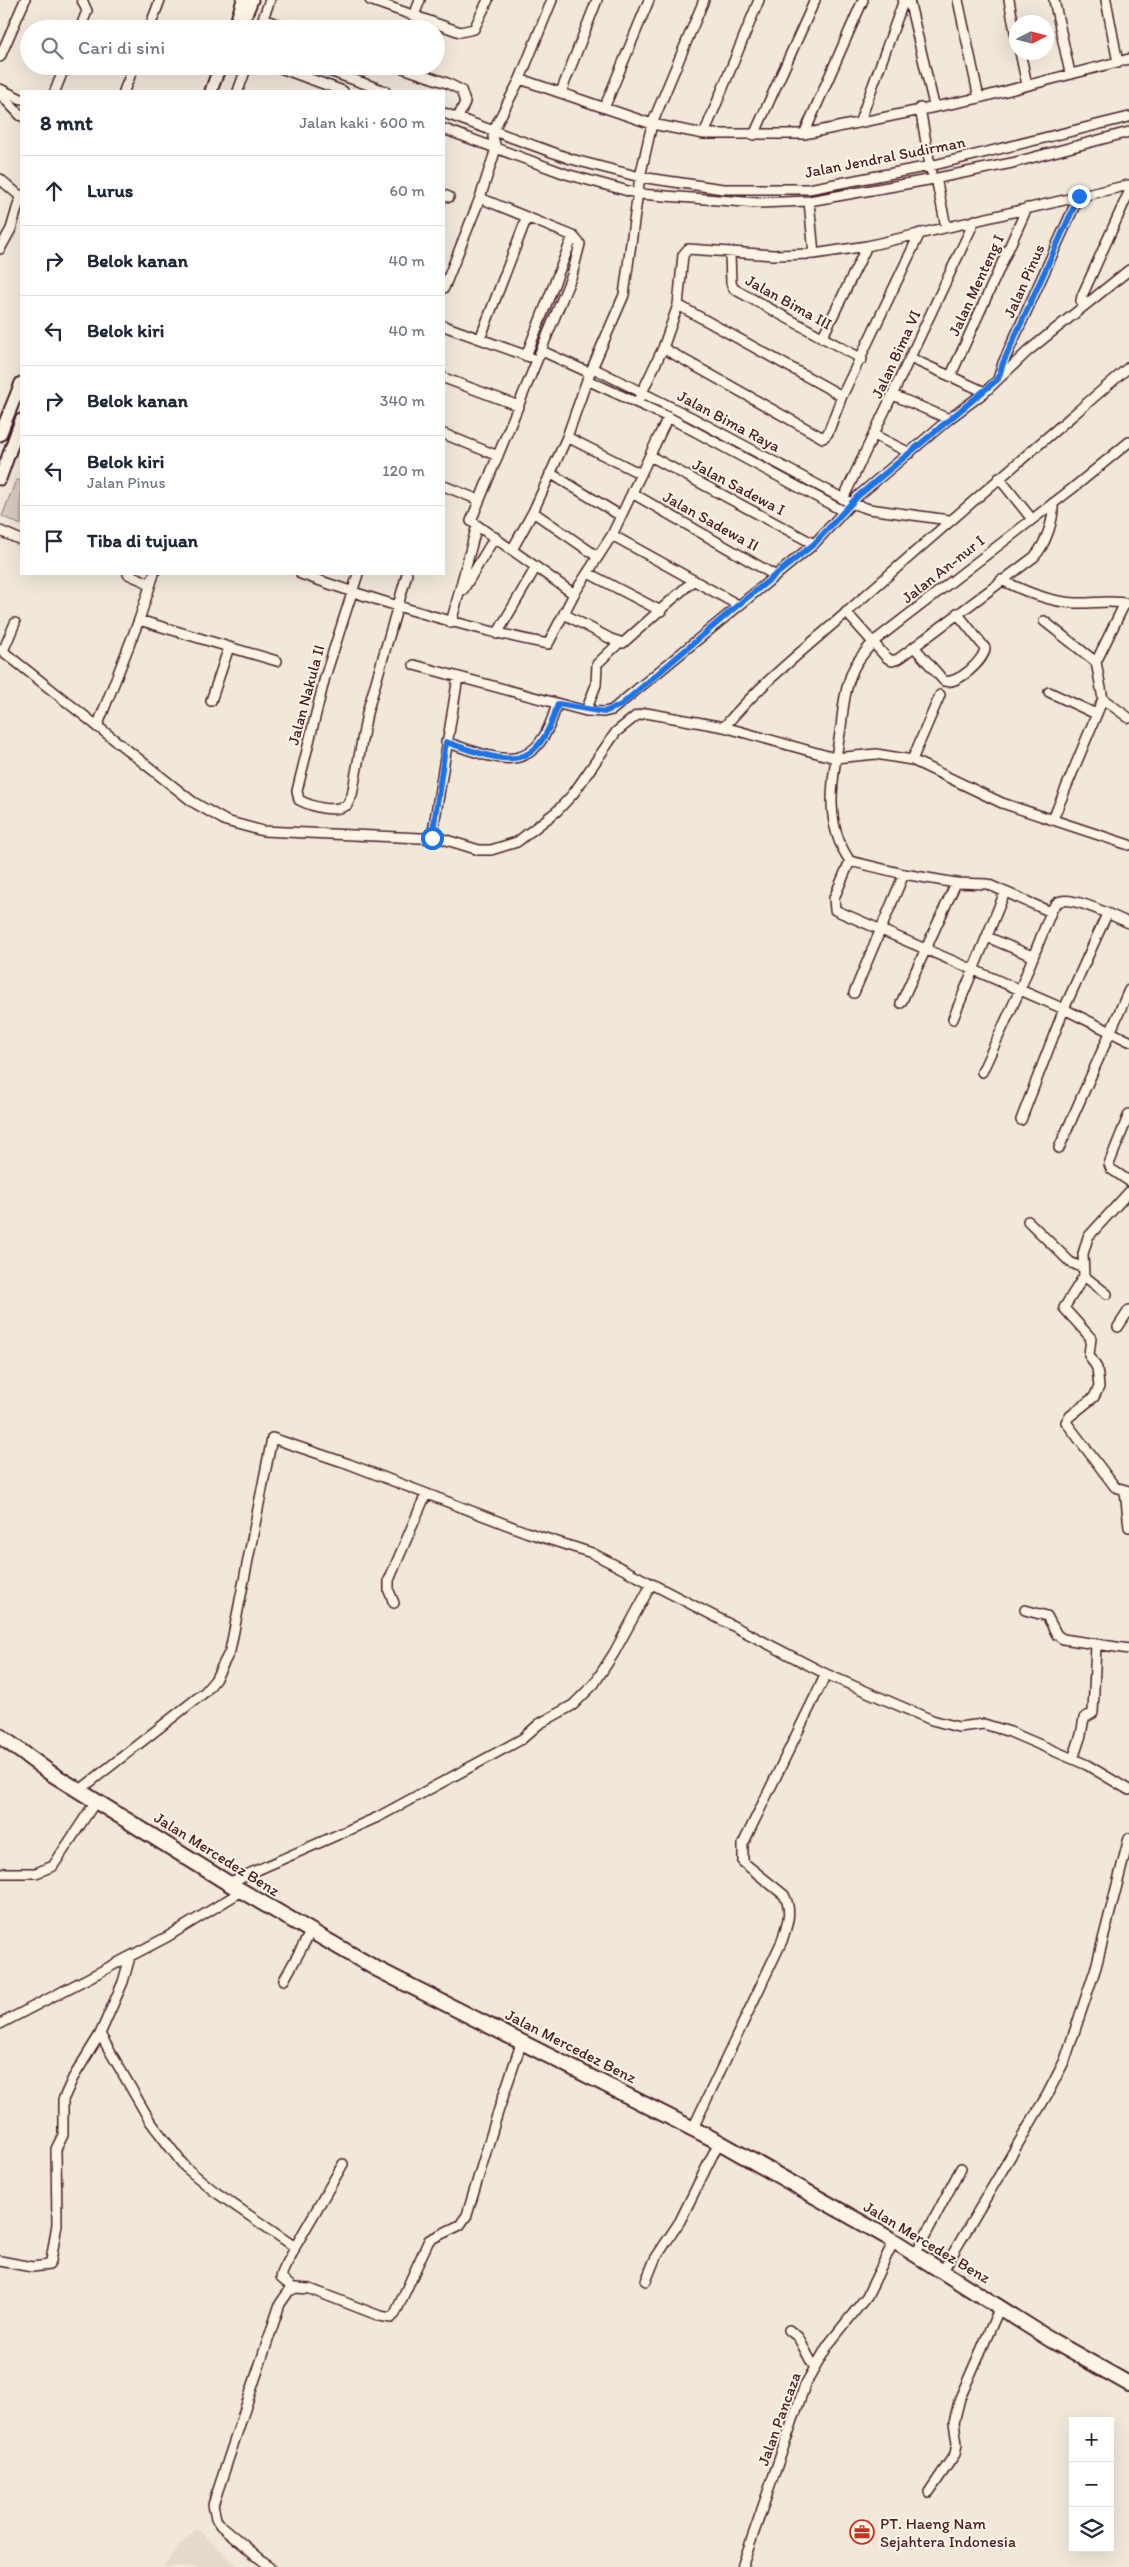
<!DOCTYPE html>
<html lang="id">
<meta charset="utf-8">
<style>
body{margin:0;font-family:Itim,sans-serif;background:#f6f6f7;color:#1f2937}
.controls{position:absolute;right:15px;bottom:15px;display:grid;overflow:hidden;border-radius:0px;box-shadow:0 5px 20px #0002}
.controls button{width:45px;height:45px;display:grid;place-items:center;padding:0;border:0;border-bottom:1px solid #e0e1e3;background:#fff;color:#1f2937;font:25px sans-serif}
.compass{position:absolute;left:1009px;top:15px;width:45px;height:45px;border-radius:50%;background:#fff;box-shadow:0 5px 20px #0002;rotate:84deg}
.stop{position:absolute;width:15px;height:15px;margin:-11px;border:4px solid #1a73e8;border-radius:50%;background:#fff}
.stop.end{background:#1a73e8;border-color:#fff;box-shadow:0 1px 5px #0008}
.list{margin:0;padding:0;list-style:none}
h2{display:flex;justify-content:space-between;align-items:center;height:65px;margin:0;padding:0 20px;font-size:21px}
h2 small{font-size:16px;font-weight:400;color:#747a83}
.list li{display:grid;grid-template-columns:32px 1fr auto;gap:15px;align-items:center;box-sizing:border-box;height:70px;padding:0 20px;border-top:1px solid #e0e1e3}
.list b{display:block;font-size:19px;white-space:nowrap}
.list p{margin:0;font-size:16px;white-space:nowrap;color:#747a83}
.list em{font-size:16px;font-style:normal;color:#747a83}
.icon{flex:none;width:28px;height:28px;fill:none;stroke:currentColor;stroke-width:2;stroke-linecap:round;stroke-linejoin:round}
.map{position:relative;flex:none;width:1129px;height:2567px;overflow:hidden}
.search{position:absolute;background:#fff;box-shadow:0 5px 20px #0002;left:20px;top:20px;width:425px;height:55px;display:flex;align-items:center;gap:12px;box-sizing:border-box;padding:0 18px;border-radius:28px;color:#747a83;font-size:19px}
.panel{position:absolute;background:#fff;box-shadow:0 5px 20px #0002;left:20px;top:90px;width:425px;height:485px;border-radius:0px}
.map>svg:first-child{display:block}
.built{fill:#e4d9cd}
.green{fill:#d8cac0;stroke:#917476}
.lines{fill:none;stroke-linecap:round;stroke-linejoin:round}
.minor-casing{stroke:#4a1f2b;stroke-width:12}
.tertiary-casing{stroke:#4a1f2b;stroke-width:15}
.primary-casing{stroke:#4a1f2b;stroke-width:18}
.minor{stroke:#fcf5e5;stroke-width:9}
.tertiary{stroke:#fcf5e5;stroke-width:11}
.primary{stroke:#fcf5e5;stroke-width:14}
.route{stroke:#1a73e8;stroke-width:6}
.labels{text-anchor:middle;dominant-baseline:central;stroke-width:4;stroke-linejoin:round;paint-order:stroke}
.street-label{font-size:16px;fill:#4a1f2b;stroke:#fcf5e5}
.poi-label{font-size:16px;fill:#4a1f2b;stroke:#fcf5e5;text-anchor:start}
</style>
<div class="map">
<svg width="1129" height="2567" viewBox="0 0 1129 2567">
<rect width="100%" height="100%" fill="#f1e8da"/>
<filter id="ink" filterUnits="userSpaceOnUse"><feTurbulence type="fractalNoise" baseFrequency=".02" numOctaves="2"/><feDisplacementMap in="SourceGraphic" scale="10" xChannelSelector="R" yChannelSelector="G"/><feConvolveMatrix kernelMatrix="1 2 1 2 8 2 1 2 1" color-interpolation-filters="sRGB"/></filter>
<g filter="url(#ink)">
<path class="built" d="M196 2528 239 2567H162Z"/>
<path class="green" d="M16 480 21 481V525L2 516Z"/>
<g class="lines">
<g class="minor-casing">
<path id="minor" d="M370 0 460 32 474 29 488 0
M909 0 934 105
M958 0 979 98
M1009 0 1016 37
M1054 0 1070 73
M1106 0 1118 63
M414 16 420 0
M263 19 290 29
M80 29 87 11 82 0
M149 29 160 0
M259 29 270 0
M1020 52 1027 85
M0 57 25 0
M275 66 343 91
M316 66 385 91
M397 66 447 83 461 90 465 102 458 118
M520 79 652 124 704 134H804L979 98 1129 59
M0 89 21 99
M55 91 65 66
M124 91 134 66
M238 91 247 66
M561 92 597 0
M0 94 21 116
M605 106 649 0
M920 108 931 171
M444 113 571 159 640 177 723 189H809L930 166 1129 117
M860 121 904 0
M444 129 566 174 639 194 758 203 809 201 928 180 1012 163 1129 132
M704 134 759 0
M804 134 863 0
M754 135 815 0
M936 178 946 227
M0 179 21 197
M444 195 449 197
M480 198 573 236 580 244 572 275 471 521 574 594
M809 201 814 254
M0 249 11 229 21 195
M730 253 731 283 734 289 862 359
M444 288 480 198 493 158 496 148 493 137 494 129 520 79 552 0
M678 305 842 396
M1084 305 1081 301 1082 296 1129 192
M444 326 530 357
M822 338 867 246
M480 339 527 217
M663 348 823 438 828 433 842 396 920 233
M542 351 590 373
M526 356 573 236
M910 358 985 392
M593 368 691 417 851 503 869 509 949 520
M951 375 1027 208
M444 378 519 406
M998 379 1003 363 1079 196
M587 380 668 417 843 511
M893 395 949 419
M637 403 663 348 678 305 683 255 688 249 773 255 814 254 867 246 1129 185
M444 434 498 456
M874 435 910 453
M567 437 641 474
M1129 442 1073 488 873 642C866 651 857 660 853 670 845 688 843 708 841 727 834 772 821 820 850 861L834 898 835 910 1064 1009 1129 1041
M650 456 814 544
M550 473 621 516
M999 478 1031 518
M444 486 479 500
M632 493 776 576
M843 499 975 220
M533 512 598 557
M0 531 21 540
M612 535 738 605
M513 548 533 512 567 437 587 380 624 295 640 177 652 124 704 0
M588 573 661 611
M128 574 151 584
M301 574C382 603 463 627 548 644L574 594 612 535 668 417
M358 574 325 677 297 791 299 800C313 807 333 813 347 805L352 795 367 713 407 574
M1001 580C1025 591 1049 602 1075 603 1093 604 1111 599 1129 604
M463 590 495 537
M846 612 886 657 892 661 898 659 1034 557C1046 544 1054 520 1053 503
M564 614 611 639 623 643 694 580
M139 620 229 647
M1044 621 1096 662
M451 623 477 525
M497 634 536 567
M915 648 944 681C957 685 984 661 985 648L957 613
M0 649 193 802 226 821 263 831 443 839 479 850H491L517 842 557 811 573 794 616 732 636 716 646 713 724 727 835 758 876 754 912 760 1002 803 1129 845
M3 651 15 623
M414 665 586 711 604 712 612 710 814 544 858 496 949 419 985 392 1028 351 1129 270
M1049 692 1096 714
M1103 699 1129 718
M211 701 229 647 277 661
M586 711 596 685 597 664 619 643
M97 727 139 620 154 574
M724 727C761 683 805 649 848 611 941 528 1035 448 1129 367
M446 742C504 762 536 777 557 704
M912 760 940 695
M1053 819 1103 699 1096 662 1125 603
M432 838 458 677
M850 861 904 874 956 883 987 884 1051 912
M987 937 1032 956
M854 993 904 874
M901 1003 956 883
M953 1019 1005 892
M982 1072 1019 992 1051 912C1053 907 1056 902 1061 901 1076 897 1115 917 1129 923
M1129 1114 1109 1164 1111 1169 1129 1181
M1021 1120 1064 1009 1107 914
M1059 1148 1129 990
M1028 1221 1070 1262 1083 1268
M1084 1276 1064 1308 1091 1338 1089 1355 1097 1368 1099 1387 1094 1397 1069 1417 1066 1422 1115 1487 1129 1491
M1107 1294 1084 1276 1083 1254 1088 1237 1129 1192
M1118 1327 1129 1310
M1125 1491 1129 1527
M394 1603 389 1591V1580L426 1494
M1025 1610 1047 1616 1057 1635 1063 1639 1129 1649
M1073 1759 1081 1735 1084 1718 1093 1713 1096 1644
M80 1790 205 1692 215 1680 230 1651 272 1438 349 1464 526 1532 592 1553 826 1674 932 1720 958 1727 984 1724 1010 1732 1087 1765 1129 1790
M0 1873H36L53 1866 96 1801
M228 1883 378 1817 522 1739 539 1724 573 1705 594 1684 614 1653 651 1585
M284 1980 311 1931
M0 2024 167 1937 242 1891
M100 2034 150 2121 185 2167 214 2191 295 2247
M693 2128 782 1941C787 1925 793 1911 784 1895L743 1862V1844L826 1674
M915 2255 961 2168
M0 2261 32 2267 49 2265 51 2261 57 2224 56 2149 63 2135V2100L73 2078 100 2034 123 1982 130 1957
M942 2272 1047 2095 1065 2060 1096 1967 1129 1838
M646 2281 655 2259 680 2221 719 2142
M293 2288 281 2278C282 2268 292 2257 295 2247L343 2164
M789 2330 798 2337 814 2367
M929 2492 955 2454 957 2444 954 2422 960 2398 1000 2307
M270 2567 221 2526 216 2519 213 2505 280 2304 289 2291 296 2288 310 2289 380 2316 391 2318 395 2314 429 2240 460 2225 467 2215 498 2112 522 2041
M742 2567 805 2385 828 2345 867 2296 894 2241"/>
</g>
<g class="tertiary-casing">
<path id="tertiary" d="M234 29 243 0
M240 29 252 0
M211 91 220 66
M0 435 21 383
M0 479 21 420"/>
</g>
<g class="primary-casing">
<path id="primary" d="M0 1736 49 1772 228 1883 375 1968 719 2142 894 2241 1051 2340 1129 2384"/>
</g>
<use href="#minor" class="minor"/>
<use href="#tertiary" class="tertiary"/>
<use href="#primary" class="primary"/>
</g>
</g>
<g class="lines" filter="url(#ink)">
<path class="route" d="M432 838 446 742C505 762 536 777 558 704L604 712 621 705 738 605 814 544 858 496 998 379 1003 363 1079 196"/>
</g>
<defs>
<g id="office-ring" transform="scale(1.25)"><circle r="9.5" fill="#fcf5e5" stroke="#c8321e" stroke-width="1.5"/><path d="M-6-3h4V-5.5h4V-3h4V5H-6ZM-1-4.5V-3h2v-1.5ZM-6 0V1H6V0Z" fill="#c8321e"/></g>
</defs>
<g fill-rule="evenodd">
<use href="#office-ring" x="862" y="2532"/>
</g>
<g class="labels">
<g class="street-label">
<text transform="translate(885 157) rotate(-11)">Jalan Jendral Sudirman</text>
<text transform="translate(1024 281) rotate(-66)">Jalan Pinus</text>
<text transform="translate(976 285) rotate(-65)">Jalan Menteng I</text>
<text transform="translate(789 302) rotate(29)">Jalan Bima III</text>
<text transform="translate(896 354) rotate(-65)">Jalan Bima VI</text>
<text transform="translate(729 421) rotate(28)">Jalan Bima Raya</text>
<text transform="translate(739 487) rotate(28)">Jalan Sadewa I</text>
<text transform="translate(711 521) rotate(29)">Jalan Sadewa II</text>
<text transform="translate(943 569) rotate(-38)">Jalan An-nur I</text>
<text transform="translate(306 695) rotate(-75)">Jalan Nakula II</text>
<text transform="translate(217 1854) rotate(32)">Jalan Mercedez Benz</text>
<text transform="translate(571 2046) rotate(27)">Jalan Mercedez Benz</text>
<text transform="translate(927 2242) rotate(31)">Jalan Mercedez Benz</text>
<text transform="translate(779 2419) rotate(-70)">Jalan Pancaza</text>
</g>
<g class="poi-label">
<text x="880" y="2523">PT. Haeng Nam<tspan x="880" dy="18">Sejahtera Indonesia</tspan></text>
</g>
</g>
</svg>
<div class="controls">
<button>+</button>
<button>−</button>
<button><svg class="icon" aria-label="layers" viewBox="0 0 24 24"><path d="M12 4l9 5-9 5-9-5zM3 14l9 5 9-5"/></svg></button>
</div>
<svg class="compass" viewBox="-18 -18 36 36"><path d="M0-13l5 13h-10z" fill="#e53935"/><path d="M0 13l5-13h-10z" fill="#747a83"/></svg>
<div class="stop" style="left:432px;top:838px"></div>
<div class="stop end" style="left:1079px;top:196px"></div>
<div class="search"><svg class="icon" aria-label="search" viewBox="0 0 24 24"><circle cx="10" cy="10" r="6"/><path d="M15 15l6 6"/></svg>Cari di sini</div>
<section class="panel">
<h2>8 mnt<small>Jalan kaki · 600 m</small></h2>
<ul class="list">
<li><svg class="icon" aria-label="ahead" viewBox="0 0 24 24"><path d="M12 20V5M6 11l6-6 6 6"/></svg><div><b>Lurus</b></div><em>60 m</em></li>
<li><svg class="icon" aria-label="right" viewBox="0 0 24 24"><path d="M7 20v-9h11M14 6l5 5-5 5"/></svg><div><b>Belok kanan</b></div><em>40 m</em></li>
<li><svg class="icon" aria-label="left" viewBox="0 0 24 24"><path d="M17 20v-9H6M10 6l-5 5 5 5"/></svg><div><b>Belok kiri</b></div><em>40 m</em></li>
<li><svg class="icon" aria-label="right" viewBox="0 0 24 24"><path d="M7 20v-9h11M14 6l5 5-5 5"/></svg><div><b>Belok kanan</b></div><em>340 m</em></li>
<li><svg class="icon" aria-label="left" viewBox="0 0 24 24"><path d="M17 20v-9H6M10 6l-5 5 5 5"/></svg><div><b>Belok kiri</b><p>Jalan Pinus</p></div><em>120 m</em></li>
<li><svg class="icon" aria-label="arrive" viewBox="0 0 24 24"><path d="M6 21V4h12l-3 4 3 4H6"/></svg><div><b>Tiba di tujuan</b></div></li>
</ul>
</section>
</div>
